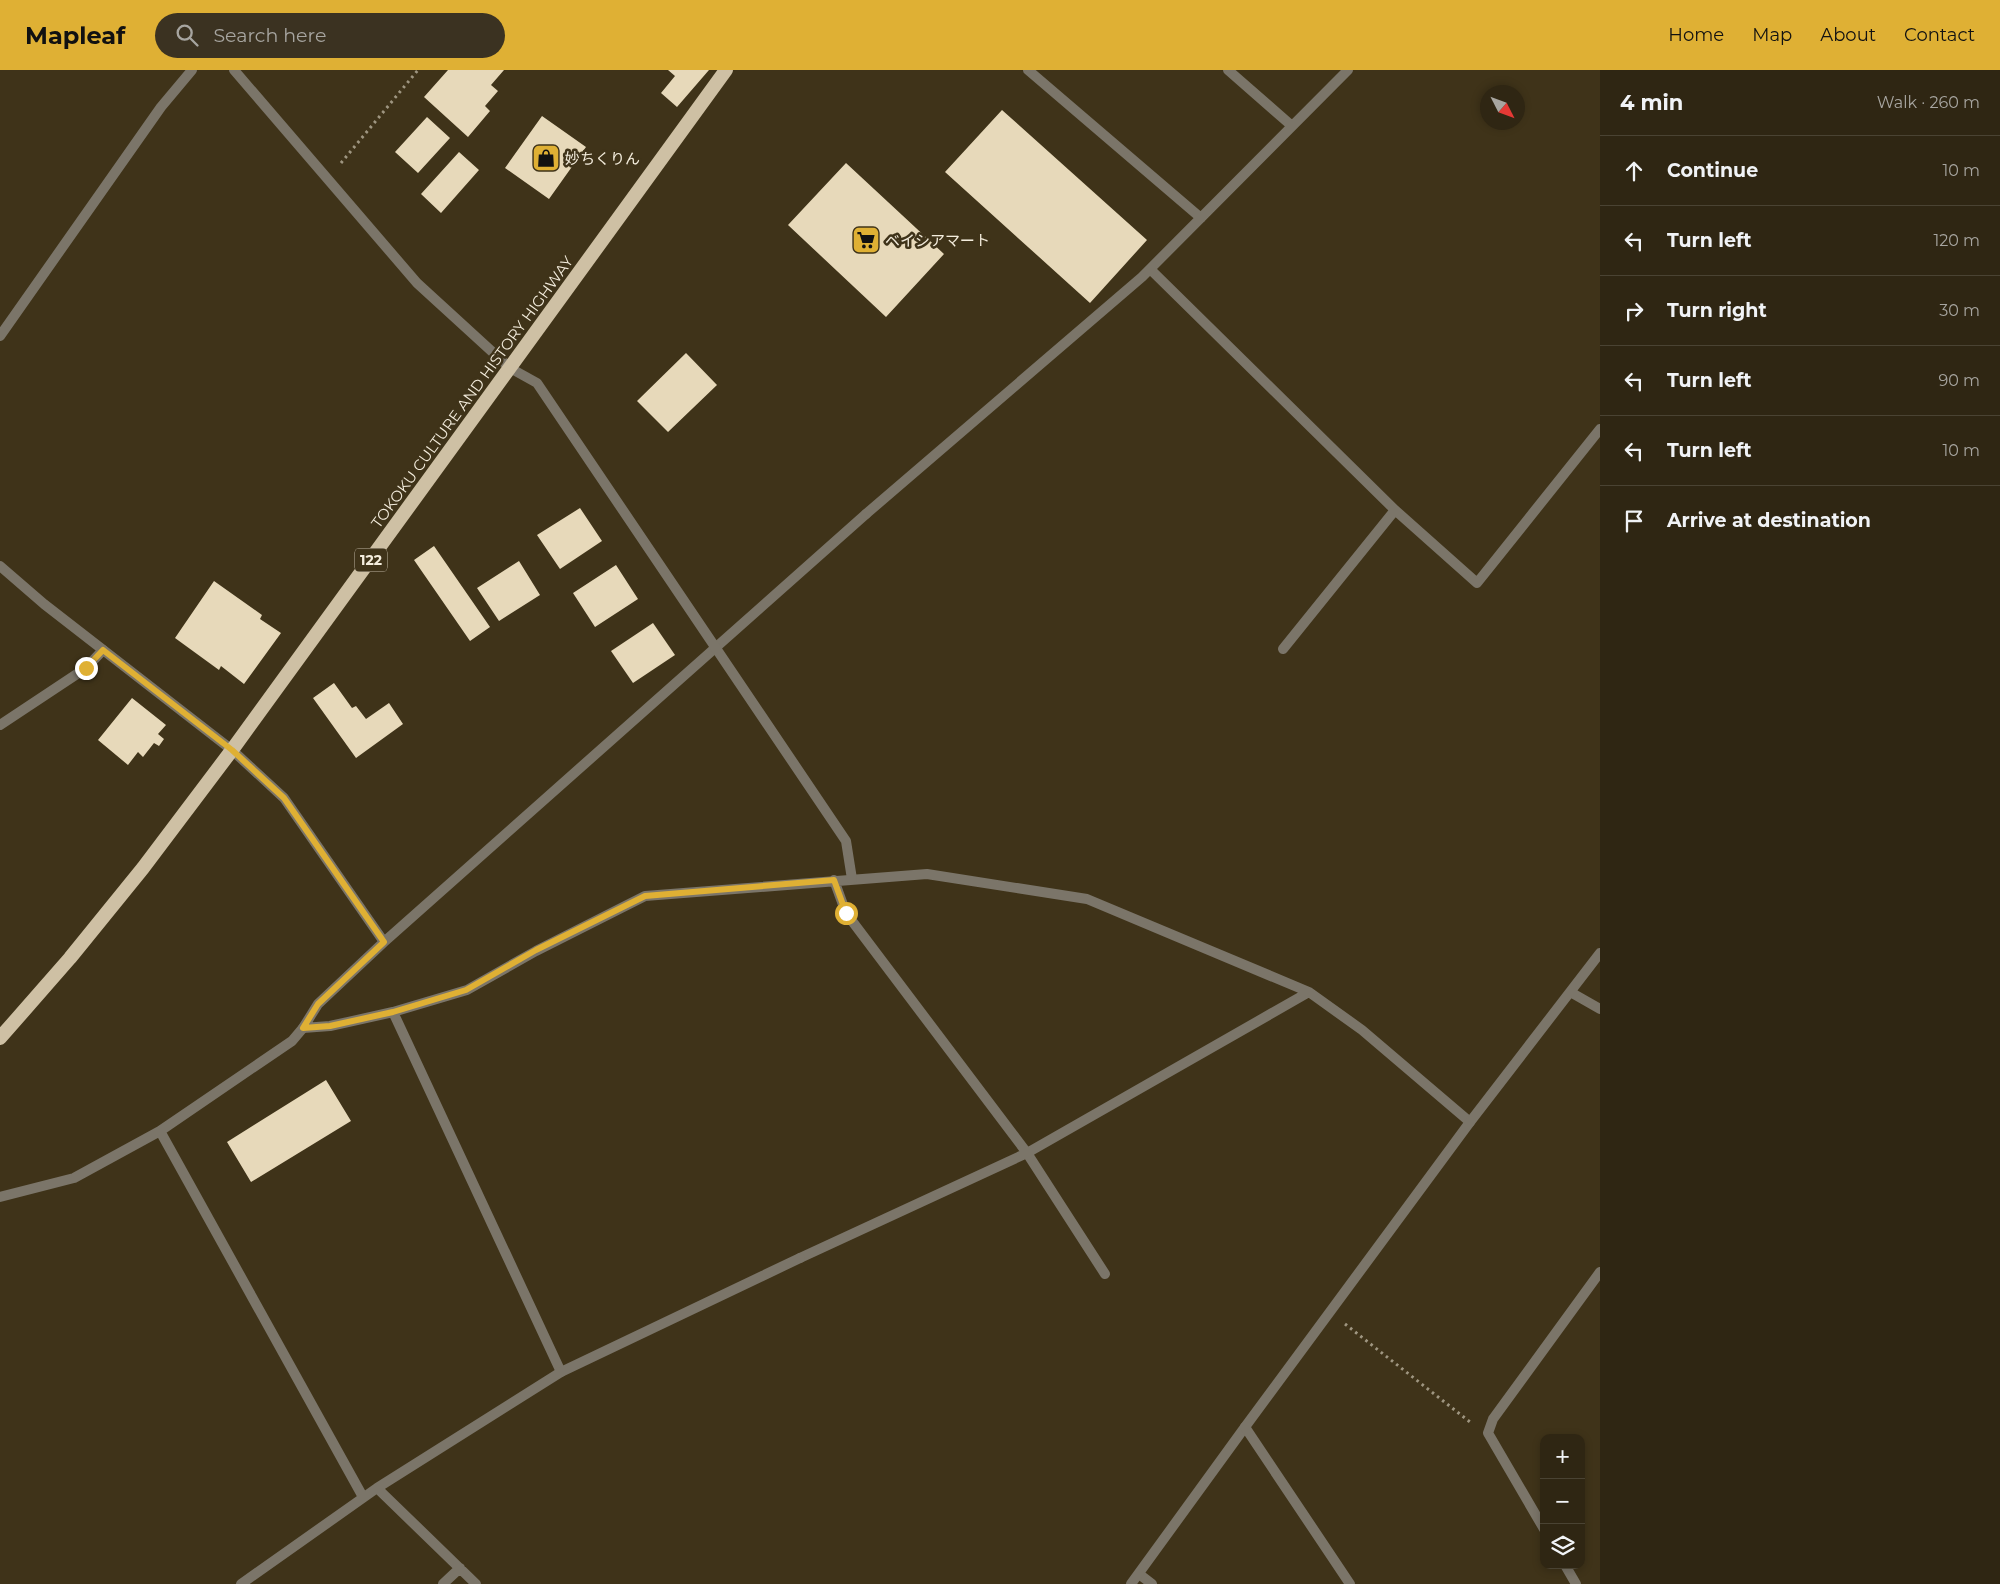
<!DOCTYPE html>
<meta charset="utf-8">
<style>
body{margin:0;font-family:Montserrat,"Noto Sans JP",sans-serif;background:#3b3221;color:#f1f3f6}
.controls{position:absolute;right:15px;bottom:15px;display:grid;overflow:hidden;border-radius:10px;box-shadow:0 2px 8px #0003}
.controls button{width:45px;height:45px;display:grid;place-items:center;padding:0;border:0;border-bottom:1px solid #4a4333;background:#2f2613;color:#f1f3f6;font:25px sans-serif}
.compass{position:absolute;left:1480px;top:15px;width:45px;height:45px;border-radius:50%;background:#2f2613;box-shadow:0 2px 8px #0003;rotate:132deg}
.stop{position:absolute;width:15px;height:15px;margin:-11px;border:4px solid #dfb034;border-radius:50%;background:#fff}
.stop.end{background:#dfb034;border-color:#fff;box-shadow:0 1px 5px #0008}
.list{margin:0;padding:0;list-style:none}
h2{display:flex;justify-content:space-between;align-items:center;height:65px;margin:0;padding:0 20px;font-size:21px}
h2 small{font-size:16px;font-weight:400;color:#a7a5a0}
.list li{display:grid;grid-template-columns:32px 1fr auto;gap:15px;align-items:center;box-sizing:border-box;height:70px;padding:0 20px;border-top:1px solid #4a4333}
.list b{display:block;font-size:19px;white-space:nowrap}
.list em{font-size:16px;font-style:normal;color:#a7a5a0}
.icon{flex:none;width:28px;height:28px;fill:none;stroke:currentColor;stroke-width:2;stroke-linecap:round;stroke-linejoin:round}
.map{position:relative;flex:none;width:1600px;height:1514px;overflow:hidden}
header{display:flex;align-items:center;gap:30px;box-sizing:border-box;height:70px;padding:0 25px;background:#dfb034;color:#111}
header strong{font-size:24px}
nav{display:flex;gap:28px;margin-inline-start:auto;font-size:18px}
.search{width:350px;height:45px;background:#3b3221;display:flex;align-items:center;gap:12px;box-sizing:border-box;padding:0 18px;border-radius:28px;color:#a7a5a0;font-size:19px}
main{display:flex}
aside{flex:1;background:#2f2613}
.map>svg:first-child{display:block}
.building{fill:#e7d9ba}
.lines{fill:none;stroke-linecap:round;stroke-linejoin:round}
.path{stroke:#9f9681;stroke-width:3;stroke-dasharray:2.5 4;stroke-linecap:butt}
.service{stroke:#7b7569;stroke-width:10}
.minor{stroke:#7b7569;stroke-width:10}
.tertiary{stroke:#7b7569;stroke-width:10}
.trunk{stroke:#cec0a4;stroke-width:14}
.route{stroke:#dfb034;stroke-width:6}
.labels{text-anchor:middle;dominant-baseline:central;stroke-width:5;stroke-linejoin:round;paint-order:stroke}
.shield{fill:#3f3319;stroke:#beb5a2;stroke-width:1}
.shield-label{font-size:14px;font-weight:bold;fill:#f4eddd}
.poi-label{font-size:15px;fill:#f4eddd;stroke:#3f3319;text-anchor:start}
.street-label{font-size:15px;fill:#f4eddd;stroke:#3f3319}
</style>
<header>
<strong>Mapleaf</strong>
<div class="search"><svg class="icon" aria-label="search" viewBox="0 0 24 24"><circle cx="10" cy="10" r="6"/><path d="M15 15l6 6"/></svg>Search here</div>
<nav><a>Home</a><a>Map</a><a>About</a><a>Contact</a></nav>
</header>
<main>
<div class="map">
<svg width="1600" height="1514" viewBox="0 0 1600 1514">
<rect width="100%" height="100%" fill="#3f3319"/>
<path class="building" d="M448 0H504L491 15 498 21 485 36 490 41 468 67 424 27Z
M668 0H709L677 37 661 23 675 6Z
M1002 40 1147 170 1090 233 945 102Z
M542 46 586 77 549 129 505 98Z
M427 47 450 68 418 103 395 82Z
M459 82 479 100 441 143 421 124Z
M846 93 944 184 886 247 788 155Z
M686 283 717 315 668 362 637 331Z
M580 438 602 471 560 499 537 465Z
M434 476 490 557 470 571 414 490Z
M519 491 540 525 499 551 477 518Z
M616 495 638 529 595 557 573 523Z
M214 511 262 545 260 549 281 563 244 614 221 596 219 600 175 568Z
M653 553 675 585 633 613 611 581Z
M334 613 352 638 356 636 366 649 389 633 403 654 356 688 313 628Z
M132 628 166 655 158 664 164 669 159 676 154 673 143 687 138 682 128 695 98 670Z
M326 1010 351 1051 251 1112 227 1072Z"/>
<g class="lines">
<path class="path" d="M341 93 418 0
M1345 1254 1470 1352"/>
<path class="service" d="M234 0 417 213 510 298
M0 266 161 37 192 0
M0 655 86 598 103 580
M232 680 284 728 384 872
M834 810 846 843 1027 1083 1105 1204
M393 942 561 1302
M303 958 330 956 393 942 467 920 536 881 645 826 927 804 1087 829 1309 922 1362 960 1470 1052
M303 958 318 934 384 872 866 444
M800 1188 1027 1083 1309 922
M1139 1504 1152 1514"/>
<path class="minor" d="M1028 0 1201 148
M1228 0 1292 56
M1150 199 1395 440 1477 513 1600 359
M510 298 537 313 846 771 852 809
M866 444 1142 207 1348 0
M0 496 44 534 232 680
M1283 579 1395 440
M160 1061 363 1427
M0 1127 74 1108 160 1061 292 971 303 958
M377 1418 476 1514
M1544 1459 1488 1363 1493 1349 1600 1202
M1565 1495 1576 1514
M241 1514 377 1418 561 1302 800 1188
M443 1514 460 1498
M1131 1514 1245 1357"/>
<path class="tertiary" d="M1572 923 1600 939
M1350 1514 1245 1357 1470 1052 1600 883"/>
<path class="trunk" d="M0 968 70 888 143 798 232 680 726 0"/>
</g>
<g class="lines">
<path class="route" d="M86 598 103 580 232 680 284 728 384 872 318 934 303 958 330 956 393 942 466 920 536 880 645 826 834 810 846 843"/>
</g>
<defs>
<g id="shop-square" transform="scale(1.4375)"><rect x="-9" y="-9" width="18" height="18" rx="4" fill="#dfb034" stroke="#3f3319"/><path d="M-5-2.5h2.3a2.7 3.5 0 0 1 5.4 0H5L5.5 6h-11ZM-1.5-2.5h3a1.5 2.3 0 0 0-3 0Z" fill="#111"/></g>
<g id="supermarket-square" transform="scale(1.4375)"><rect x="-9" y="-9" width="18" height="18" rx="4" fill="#dfb034" stroke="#3f3319"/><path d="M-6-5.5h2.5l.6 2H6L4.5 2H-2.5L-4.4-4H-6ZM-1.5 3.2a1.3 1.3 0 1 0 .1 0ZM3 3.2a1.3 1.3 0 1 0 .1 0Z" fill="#111"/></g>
</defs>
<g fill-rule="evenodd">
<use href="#shop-square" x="546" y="88"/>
<use href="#supermarket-square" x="866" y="170"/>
</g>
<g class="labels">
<rect class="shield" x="355" y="478.5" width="32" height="23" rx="4"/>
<g class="shield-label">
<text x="371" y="490">122</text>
</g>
<g class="poi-label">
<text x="565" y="88">妙ちくりん</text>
<text x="885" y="170">ベイシアマート</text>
</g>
<g class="street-label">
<text transform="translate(472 322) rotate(-54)">TOKOKU CULTURE AND HISTORY HIGHWAY</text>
</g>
</g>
</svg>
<div class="controls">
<button>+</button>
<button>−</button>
<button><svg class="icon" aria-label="layers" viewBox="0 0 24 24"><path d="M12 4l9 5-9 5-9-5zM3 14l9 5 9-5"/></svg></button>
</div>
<svg class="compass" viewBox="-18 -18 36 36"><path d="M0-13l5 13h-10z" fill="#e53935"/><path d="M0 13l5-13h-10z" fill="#a7a5a0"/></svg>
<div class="stop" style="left:846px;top:843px"></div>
<div class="stop end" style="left:86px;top:598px"></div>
</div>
<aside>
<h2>4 min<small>Walk · 260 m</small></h2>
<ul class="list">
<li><svg class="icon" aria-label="ahead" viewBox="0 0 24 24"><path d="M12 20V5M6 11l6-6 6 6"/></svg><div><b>Continue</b></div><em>10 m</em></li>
<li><svg class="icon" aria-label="left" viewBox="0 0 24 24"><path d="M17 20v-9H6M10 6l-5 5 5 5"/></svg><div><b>Turn left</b></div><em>120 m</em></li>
<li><svg class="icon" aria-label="right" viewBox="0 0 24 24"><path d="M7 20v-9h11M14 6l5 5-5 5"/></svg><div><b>Turn right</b></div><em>30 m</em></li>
<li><svg class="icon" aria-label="left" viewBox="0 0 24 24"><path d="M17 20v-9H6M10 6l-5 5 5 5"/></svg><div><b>Turn left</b></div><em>90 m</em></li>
<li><svg class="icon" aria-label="left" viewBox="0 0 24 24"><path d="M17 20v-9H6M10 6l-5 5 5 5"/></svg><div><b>Turn left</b></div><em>10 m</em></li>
<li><svg class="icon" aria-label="arrive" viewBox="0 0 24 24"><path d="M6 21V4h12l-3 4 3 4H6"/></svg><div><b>Arrive at destination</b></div></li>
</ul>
</aside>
</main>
